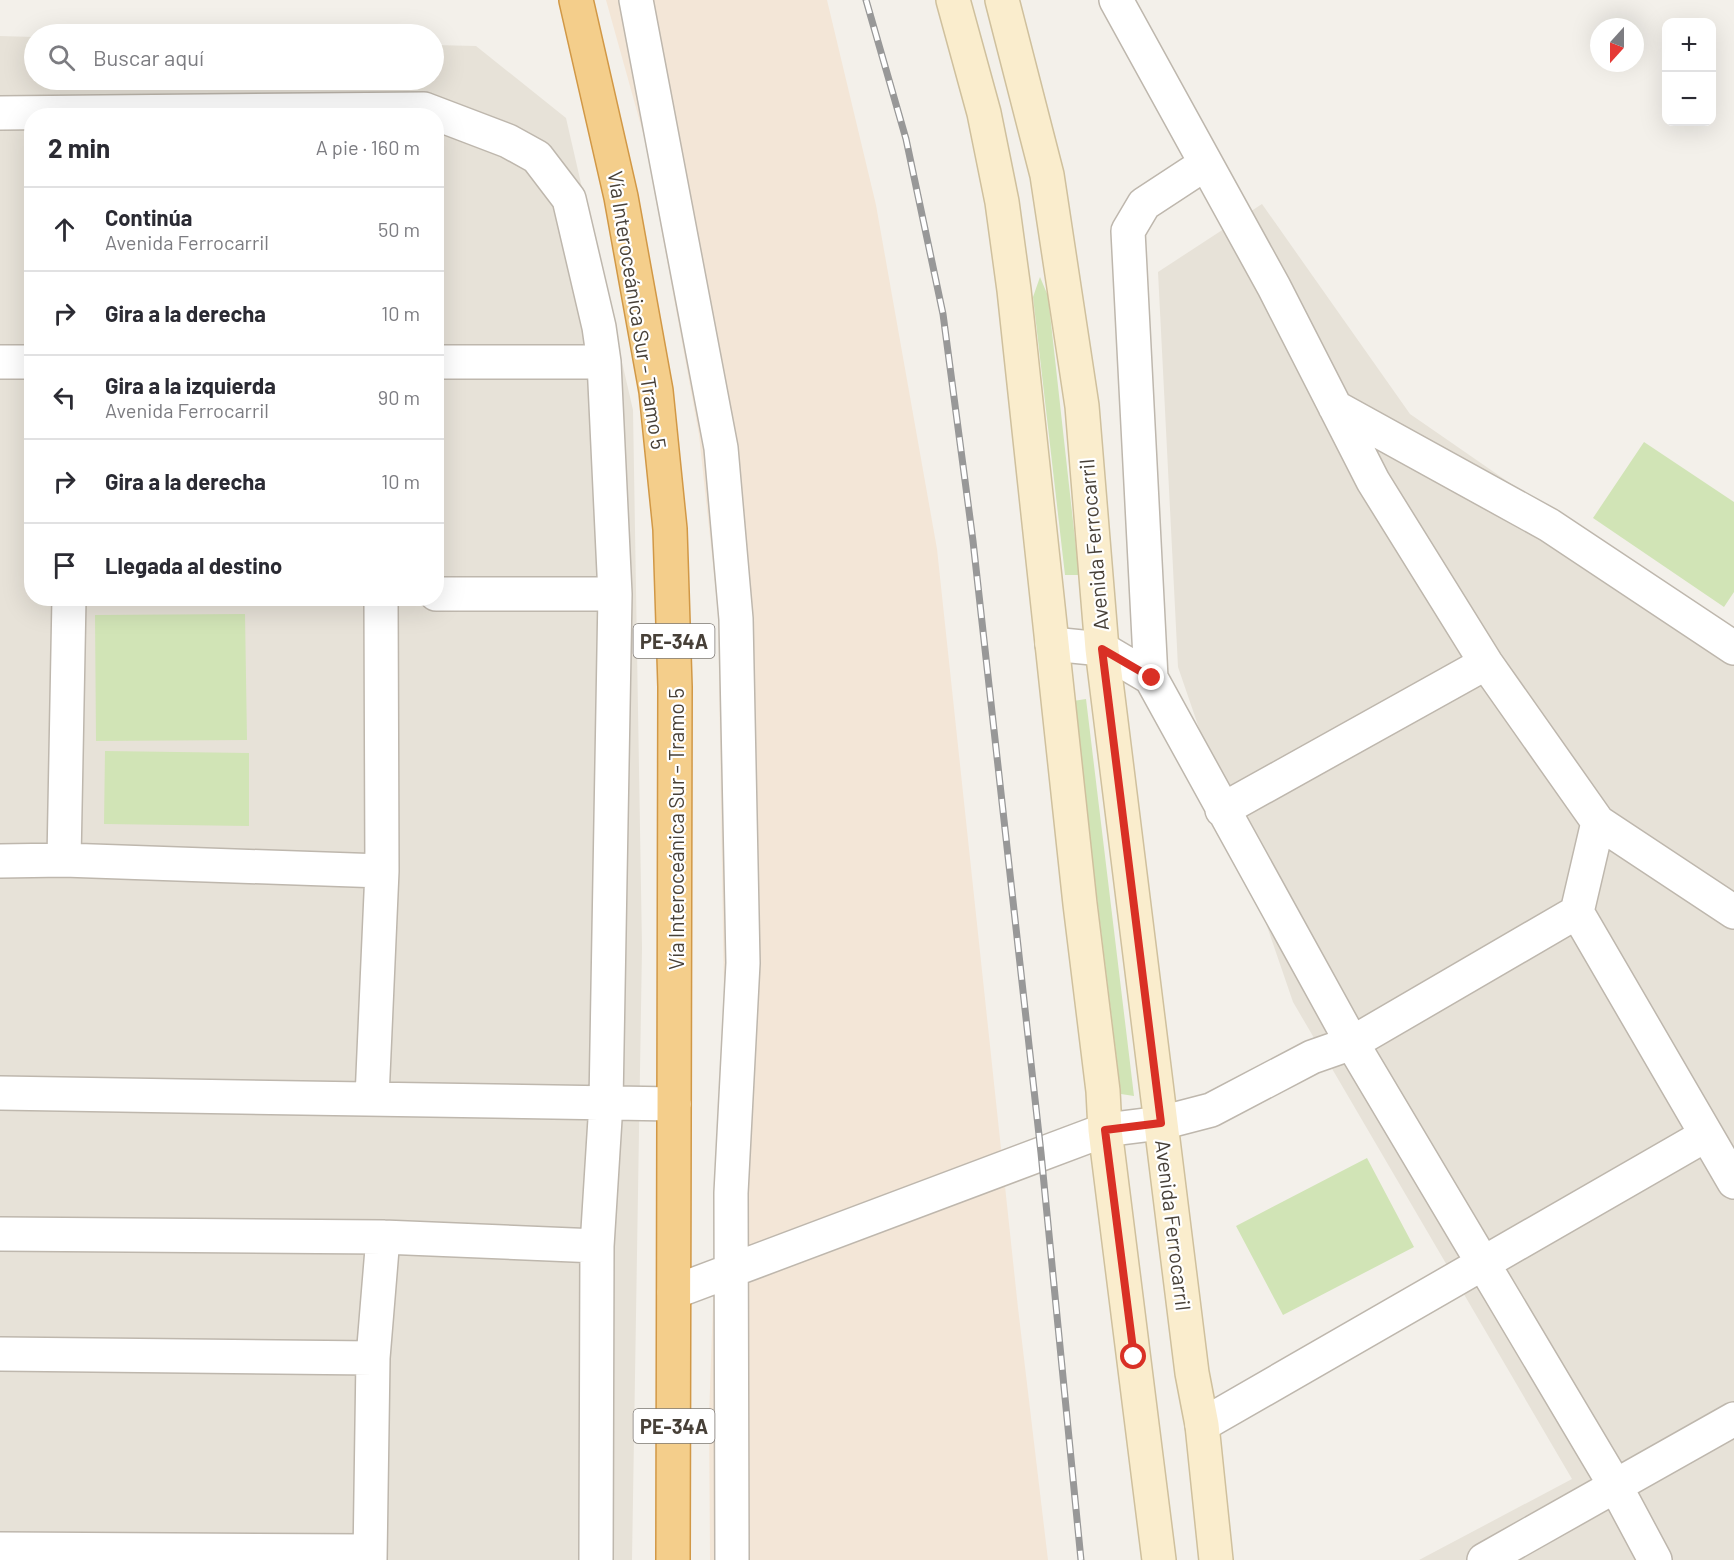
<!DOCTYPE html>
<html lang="es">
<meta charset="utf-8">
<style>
body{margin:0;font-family:Barlow,sans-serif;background:#f2f2f3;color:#2b2b33}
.controls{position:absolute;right:18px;top:18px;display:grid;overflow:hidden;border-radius:12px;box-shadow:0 6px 24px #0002}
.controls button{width:54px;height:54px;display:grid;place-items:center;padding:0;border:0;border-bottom:2px solid #e1e1e2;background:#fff;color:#2b2b33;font:30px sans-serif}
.compass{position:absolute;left:1590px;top:18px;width:54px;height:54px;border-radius:50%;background:#fff;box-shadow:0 6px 24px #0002;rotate:201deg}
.stop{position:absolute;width:18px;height:18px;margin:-14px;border:4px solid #d93025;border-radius:50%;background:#fff}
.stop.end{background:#d93025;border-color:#fff;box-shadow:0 2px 6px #0008}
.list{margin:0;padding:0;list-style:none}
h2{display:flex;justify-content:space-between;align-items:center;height:78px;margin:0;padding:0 24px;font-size:26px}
h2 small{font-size:20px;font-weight:400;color:#7c7c81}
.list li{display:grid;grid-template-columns:39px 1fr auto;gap:18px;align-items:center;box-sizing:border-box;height:84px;padding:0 24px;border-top:2px solid #e1e1e2}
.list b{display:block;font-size:22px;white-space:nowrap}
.list p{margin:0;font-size:20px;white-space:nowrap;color:#7c7c81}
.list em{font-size:20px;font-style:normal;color:#7c7c81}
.icon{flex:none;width:33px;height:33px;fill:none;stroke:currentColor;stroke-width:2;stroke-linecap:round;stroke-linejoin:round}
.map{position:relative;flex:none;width:1734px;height:1560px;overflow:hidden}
.search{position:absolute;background:#fff;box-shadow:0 6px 24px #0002;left:24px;top:24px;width:420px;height:66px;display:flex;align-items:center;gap:15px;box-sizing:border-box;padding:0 21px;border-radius:33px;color:#7c7c81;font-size:22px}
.panel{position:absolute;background:#fff;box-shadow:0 6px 24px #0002;left:24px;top:108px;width:420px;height:498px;border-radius:24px}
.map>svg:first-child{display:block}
.residential{fill:#e7e2d8;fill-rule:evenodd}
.commercial{fill:#f3e6d7}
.green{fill:#d1e4b6}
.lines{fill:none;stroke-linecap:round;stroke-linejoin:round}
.minor-casing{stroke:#beb7ad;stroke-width:36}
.secondary-casing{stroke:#cfc09d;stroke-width:36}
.trunk-casing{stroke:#d19846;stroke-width:36}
.minor{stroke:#fff;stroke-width:33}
.secondary{stroke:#faedcd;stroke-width:33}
.trunk{stroke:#f4ce8b;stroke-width:33}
.rail-casing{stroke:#989898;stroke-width:7}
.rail{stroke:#fff;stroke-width:4.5;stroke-dasharray:14;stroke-linecap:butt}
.route{stroke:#d93025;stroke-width:8}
.labels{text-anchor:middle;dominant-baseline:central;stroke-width:4.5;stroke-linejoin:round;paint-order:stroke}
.shield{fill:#fff;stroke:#7e7974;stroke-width:1.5}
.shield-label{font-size:20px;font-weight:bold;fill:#474038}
.street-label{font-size:21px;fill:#474038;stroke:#fff}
</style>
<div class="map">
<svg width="1734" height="1560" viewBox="0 0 1734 1560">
<rect width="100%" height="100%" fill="#f3f0ea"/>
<path class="residential" d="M0 36 34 37V80H434V45L476 46 566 118 633 410 642 948 632 1560H0ZM32 116H436V598H32Z
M1262 204 1410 414 1734 638V1560H1419L1572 1479 1293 1002 1178 667 1158 272Z"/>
<path class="commercial" d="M606 0H827L876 205 937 549 1018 1308 1048 1560H710L709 1416 724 994 718 611 699 435 645 140Z"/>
<path class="green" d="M1040 277 1048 296 1079 575H1065L1033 297Z
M1644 442 1734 502V592L1724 607 1593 518Z
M245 614 247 740 96 741 95 615Z
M1086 699 1134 1096 1121 1094 1073 701Z
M105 751 249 753V826L104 824Z
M1367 1158 1414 1247 1283 1315 1236 1226Z"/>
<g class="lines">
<g class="minor-casing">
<path id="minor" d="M636 0 721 448 736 619 743 963 731 1193 732 1560
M1116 0 1274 287 1373 481 1486 663 1598 822 1734 912
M0 113 424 109 508 141 537 157 569 199 599 327 604 362 615 594 606 1103 597 1246 596 1560
M0 362H32
M436 362H604
M1335 407 1549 525 1734 648
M436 594H615
M1052 644 1102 649 1151 678 1352 1043 1616 1487 1655 1560
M1151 678 1128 231 1144 204 1205 164
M1222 810 1486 663
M1598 822 1577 912 1734 1182
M64 860 69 598
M0 861 64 860 382 871
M0 1093 674 1104
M372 1098 382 871 381 598
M0 1234 383 1237 597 1246
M674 1292 1105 1130 1161 1123 1211 1110 1312 1057 1352 1043 1577 912
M0 1354 373 1358
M1202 1425 1706 1135
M0 1549 369 1551
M370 1560 373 1358 383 1237
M1484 1560 1734 1419"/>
</g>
<g class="secondary-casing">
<path id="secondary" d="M953 0 984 113 1002 202 1014 290 1080 904 1103 1091 1105 1130 1159 1560
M1002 0 1047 175 1082 406 1102 649 1192 1373 1202 1425 1216 1560"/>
</g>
<g class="trunk-casing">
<path id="trunk" d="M576 0 621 197 656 391 670 529 675 687 673 1560"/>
</g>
<use href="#minor" class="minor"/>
<use href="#secondary" class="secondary"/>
<use href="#trunk" class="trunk"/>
<g class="rail-casing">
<path id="rail" d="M866 0 906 139 943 314 973 541 1041 1153 1081 1560"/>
</g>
<use href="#rail" class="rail"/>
</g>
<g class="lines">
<path class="route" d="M1134 1357 1105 1130 1161 1123 1102 649 1152 678"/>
</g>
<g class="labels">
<g class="shield">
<rect x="633.5" y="624" width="81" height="34" rx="4.5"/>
<rect x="633.5" y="1409" width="81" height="34" rx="4.5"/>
</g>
<g class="shield-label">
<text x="674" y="641">PE-34A</text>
<text x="674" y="1426">PE-34A</text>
</g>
<g class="street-label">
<text transform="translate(638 310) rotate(81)">Vía Interoceánica Sur - Tramo 5</text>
<text transform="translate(1093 545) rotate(-95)">Avenida Ferrocarril</text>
<text transform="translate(675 829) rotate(-90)">Vía Interoceánica Sur - Tramo 5</text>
<text transform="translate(1174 1225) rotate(83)">Avenida Ferrocarril</text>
</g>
</g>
</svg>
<div class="controls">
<button>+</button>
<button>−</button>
</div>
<svg class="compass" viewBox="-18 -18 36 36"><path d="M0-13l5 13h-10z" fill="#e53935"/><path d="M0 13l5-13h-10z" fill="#7c7c81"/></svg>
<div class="stop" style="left:1134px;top:1357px"></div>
<div class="stop end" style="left:1152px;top:678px"></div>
<div class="search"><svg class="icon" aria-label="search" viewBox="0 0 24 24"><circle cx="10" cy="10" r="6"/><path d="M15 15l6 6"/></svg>Buscar aquí</div>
<section class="panel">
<h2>2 min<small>A pie · 160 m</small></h2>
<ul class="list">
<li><svg class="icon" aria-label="ahead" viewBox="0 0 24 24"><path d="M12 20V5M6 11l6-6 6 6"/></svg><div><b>Continúa</b><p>Avenida Ferrocarril</p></div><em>50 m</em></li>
<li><svg class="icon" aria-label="right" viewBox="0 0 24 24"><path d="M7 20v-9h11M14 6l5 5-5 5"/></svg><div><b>Gira a la derecha</b></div><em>10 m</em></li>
<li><svg class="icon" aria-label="left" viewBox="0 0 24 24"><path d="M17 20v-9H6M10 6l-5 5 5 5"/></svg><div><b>Gira a la izquierda</b><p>Avenida Ferrocarril</p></div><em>90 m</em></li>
<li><svg class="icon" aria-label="right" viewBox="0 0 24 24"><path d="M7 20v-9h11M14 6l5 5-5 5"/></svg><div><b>Gira a la derecha</b></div><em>10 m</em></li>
<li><svg class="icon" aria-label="arrive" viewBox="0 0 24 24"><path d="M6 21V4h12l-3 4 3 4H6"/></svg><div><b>Llegada al destino</b></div></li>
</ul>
</section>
</div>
